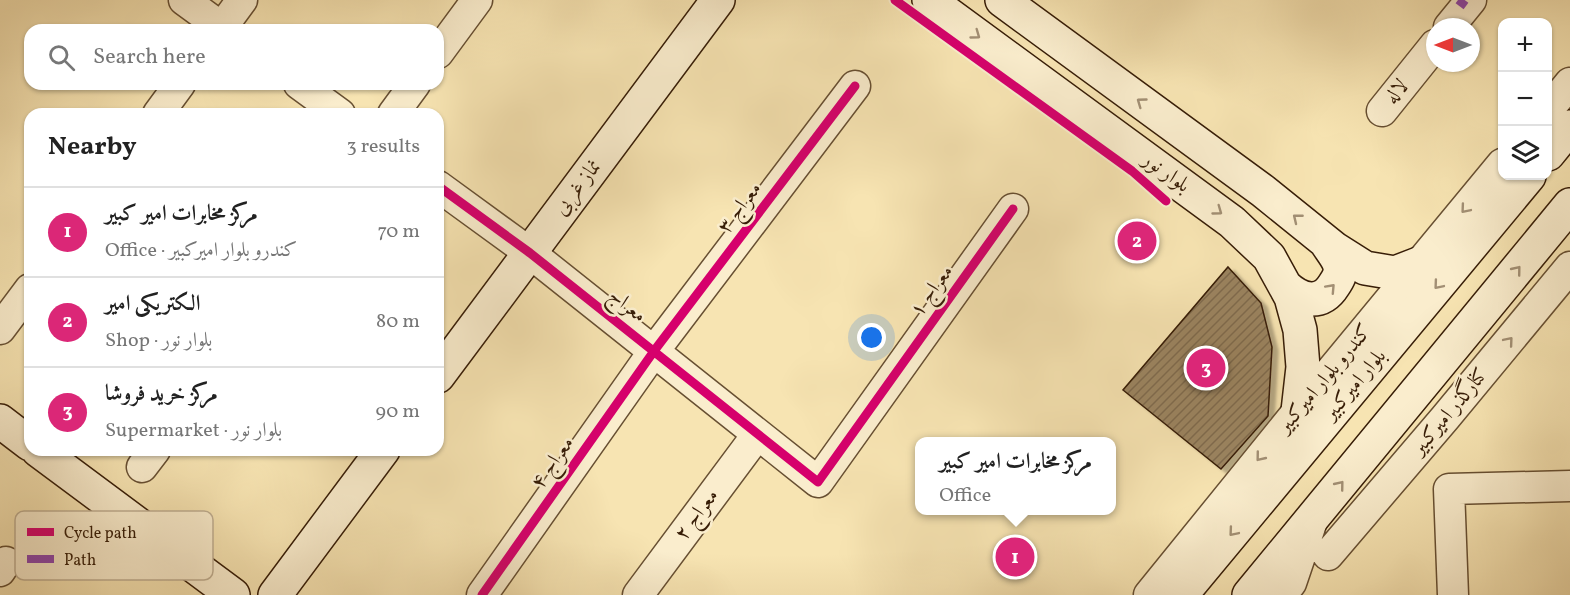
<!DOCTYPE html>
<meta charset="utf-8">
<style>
body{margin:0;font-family:Vollkorn,Amiri,serif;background:#f2f2f2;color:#222}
.controls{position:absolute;right:18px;top:18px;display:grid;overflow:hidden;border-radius:12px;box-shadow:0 2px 4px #0004}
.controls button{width:54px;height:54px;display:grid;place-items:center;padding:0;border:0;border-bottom:2px solid #e0e0e0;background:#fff;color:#222;font:30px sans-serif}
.compass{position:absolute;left:1426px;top:18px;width:54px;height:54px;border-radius:50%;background:#fff;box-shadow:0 2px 4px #0004;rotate:270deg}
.you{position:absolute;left:872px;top:338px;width:21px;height:21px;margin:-15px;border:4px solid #fff;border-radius:50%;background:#1a73e8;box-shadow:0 0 0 9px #1a73e833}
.badge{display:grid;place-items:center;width:39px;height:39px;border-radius:50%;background:#db2777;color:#fff;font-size:20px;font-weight:700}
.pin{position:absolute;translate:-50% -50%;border:3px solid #fff;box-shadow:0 2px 6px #0006}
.popup{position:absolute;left:915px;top:437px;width:201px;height:78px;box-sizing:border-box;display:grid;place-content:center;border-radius:12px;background:#fff;filter:drop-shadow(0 2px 4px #0005);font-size:20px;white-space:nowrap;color:#767676}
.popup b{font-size:22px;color:#222}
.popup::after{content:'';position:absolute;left:50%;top:100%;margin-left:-12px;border:12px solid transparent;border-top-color:#fff}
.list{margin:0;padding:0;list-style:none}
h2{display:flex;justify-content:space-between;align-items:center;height:78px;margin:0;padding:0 24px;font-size:26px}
h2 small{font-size:20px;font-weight:400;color:#767676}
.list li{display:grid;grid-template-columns:39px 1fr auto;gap:18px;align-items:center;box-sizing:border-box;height:90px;padding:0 24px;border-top:2px solid #e0e0e0}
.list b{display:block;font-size:22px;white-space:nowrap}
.list p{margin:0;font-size:20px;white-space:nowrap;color:#767676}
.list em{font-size:20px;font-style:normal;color:#767676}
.icon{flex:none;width:33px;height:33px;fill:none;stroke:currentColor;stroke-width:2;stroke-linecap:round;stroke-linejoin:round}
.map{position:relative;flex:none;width:1570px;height:595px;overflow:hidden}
.search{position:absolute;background:#fff;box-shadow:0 2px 4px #0004;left:24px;top:24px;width:420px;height:66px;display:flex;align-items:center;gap:15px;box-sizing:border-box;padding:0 21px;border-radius:18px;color:#767676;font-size:22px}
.panel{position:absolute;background:#fff;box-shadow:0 2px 4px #0004;left:24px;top:108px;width:420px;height:348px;border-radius:18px}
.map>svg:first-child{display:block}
.building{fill:url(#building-hatch);stroke:#371d07;stroke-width:1.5;filter:url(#shadow)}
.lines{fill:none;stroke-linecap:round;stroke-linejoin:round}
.street-casing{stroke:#674f32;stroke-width:33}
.secondary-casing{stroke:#371d07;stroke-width:36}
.street{stroke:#faedcd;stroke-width:30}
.secondary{stroke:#faedcd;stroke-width:33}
.quiet{stroke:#8e44ad;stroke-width:8;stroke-dasharray:15 8;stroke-linecap:butt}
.cycleway-casing{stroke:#faedcd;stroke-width:13}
.cycleway{stroke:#d6006c;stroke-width:9}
.oneway{stroke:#a28f74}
.labels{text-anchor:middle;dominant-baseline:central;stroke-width:5;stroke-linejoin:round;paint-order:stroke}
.street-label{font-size:21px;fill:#371d07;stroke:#faedcd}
.key{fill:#faedcd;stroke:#c0af92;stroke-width:1.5}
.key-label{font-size:16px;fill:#371d07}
</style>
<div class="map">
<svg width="1570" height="595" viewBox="0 0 1570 595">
<defs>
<pattern id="building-hatch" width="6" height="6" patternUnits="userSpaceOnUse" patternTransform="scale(1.5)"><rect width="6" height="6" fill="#9b8460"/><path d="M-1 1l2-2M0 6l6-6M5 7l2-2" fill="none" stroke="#7f6b4d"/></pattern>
<filter id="shadow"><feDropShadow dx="6" dy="4" stdDeviation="1.5" flood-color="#0004"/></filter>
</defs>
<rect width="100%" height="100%" fill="#f7e4b2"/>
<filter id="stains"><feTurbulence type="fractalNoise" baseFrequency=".00333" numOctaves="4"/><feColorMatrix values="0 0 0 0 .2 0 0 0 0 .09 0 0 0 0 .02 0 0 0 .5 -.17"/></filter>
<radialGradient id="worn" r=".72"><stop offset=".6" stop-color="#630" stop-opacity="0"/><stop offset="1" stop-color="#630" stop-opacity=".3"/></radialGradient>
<path class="building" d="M1228 267 1261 303 1272 347 1268 416 1221 469 1123 390Z"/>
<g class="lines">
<g class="street-casing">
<path id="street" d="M184 0 225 30
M1449 27 1471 0
M220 30 242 0
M438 53 477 0
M299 84 340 114
M1548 110 1570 83
M1382 111 1435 45
M158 114 180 84
M393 114 415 84
M438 186 530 253 818 482 1013 209
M0 329 30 289
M142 467 155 450
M1328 555 1445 418 1570 267
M0 571 6 562
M482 595 654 351 855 86
M638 595 757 435
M1149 595 1298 411 1502 164
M1281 595 1291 583 1312 521
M1453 595 1449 489 1570 486"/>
</g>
<g class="secondary-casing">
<path id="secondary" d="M929 0 1232 222 1269 257 1291 297 1300 330 1303 367 1298 411
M1002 0 1263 191 1335 249 1365 268 1395 273 1421 263
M1548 154 1570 127
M1285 286C1301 301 1321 306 1334 285 1338 279 1341 274 1340 267 1339 259 1330 249 1326 242
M438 376 718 0
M0 421 30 444
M38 450 233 595
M275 595 383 450
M1181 595 1529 176
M1249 595 1570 205"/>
</g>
<use href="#street" class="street"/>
<use href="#secondary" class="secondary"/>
<path class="quiet" d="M1458 0 1466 6"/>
<g class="cycleway-casing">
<path id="cycleway" d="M895 0 1132 171 1166 201
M438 186 530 253 818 482 1013 209
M482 595 654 351 855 86"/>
</g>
<use href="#cycleway" class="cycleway"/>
</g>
<defs><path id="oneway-chevron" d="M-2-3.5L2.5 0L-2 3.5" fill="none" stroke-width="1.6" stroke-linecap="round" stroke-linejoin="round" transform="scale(1.5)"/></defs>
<g class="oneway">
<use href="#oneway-chevron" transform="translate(976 35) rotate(36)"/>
<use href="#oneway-chevron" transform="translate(1141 102) rotate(-144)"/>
<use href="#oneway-chevron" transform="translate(1465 209) rotate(130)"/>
<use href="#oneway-chevron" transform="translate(1218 211) rotate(36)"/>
<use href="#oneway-chevron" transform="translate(1297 218) rotate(-141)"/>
<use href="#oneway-chevron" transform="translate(1517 270) rotate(-51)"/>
<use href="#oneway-chevron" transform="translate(1438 285) rotate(130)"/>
<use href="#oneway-chevron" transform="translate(1331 288) rotate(-47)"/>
<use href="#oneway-chevron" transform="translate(1509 341) rotate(-50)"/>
<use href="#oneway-chevron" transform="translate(1260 457) rotate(129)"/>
<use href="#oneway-chevron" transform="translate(1340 485) rotate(-51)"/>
<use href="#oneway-chevron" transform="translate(1233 532) rotate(130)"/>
</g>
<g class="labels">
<g class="street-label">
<text transform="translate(1397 92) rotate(-51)">لاله</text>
<text transform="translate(1166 173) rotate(36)">بلوار نور</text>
<text transform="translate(578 188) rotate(-53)">نماز غربی</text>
<text transform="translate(740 208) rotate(-53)">معراج ۳</text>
<text transform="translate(932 291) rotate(-54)">معراج ۱</text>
<text transform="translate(627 306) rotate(38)">معراج</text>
<text transform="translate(1325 379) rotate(-50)">کندرو بلوار امیرکبیر</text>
<text transform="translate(1355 385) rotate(-50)">بلوار امیرکبیر</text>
<text transform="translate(1450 412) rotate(-50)">کنارگذر امیرکبیر</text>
<text transform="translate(553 463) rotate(-55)">معراج ۴</text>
<text transform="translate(697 515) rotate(-53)">معراج ۲</text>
</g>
</g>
<rect x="15" y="511" width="198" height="69" rx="9" class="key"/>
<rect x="27" y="528" width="27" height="8" fill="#d6006c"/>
<rect x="27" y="555" width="27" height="8" fill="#8e44ad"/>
<g class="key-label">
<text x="64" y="538">Cycle path</text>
<text x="64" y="565">Path</text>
</g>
<rect width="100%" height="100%" filter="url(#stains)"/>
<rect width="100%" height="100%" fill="url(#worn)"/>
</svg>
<div class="controls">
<button>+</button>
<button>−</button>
<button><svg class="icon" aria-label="layers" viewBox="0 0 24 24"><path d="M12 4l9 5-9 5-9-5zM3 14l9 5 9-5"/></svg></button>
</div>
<svg class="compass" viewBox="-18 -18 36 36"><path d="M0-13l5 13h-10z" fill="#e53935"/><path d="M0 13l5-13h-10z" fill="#767676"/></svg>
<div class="you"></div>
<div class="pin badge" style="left:1015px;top:557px">1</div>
<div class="popup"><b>مرکز مخابرات امیر کبیر</b>Office</div>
<div class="pin badge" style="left:1137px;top:241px">2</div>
<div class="pin badge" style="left:1206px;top:368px">3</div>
<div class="search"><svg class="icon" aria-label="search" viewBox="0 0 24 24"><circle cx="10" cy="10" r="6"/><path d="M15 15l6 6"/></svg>Search here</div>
<section class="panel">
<h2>Nearby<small>3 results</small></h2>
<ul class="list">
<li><span class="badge">1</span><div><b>مرکز مخابرات امیر کبیر</b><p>Office · کندرو بلوار امیرکبیر</p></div><em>70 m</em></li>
<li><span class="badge">2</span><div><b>الکتریکی امیر</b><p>Shop · بلوار نور</p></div><em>80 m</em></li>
<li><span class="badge">3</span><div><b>مرکز خرید فروشا</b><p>Supermarket · بلوار نور</p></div><em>90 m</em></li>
</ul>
</section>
</div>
